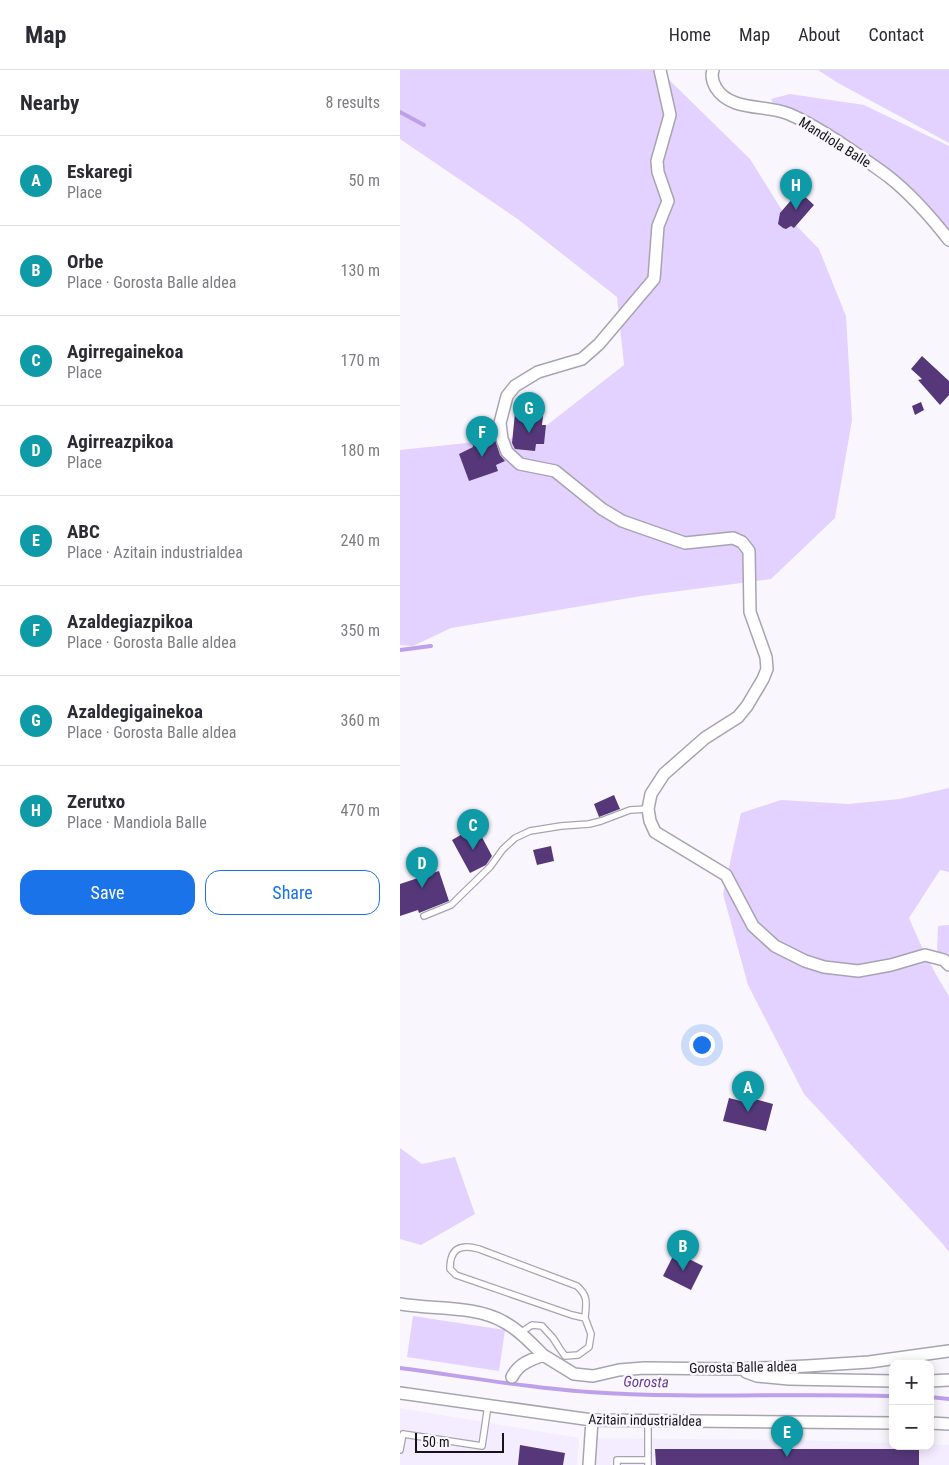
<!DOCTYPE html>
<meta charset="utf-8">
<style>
body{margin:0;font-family:"Roboto Condensed",sans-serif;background:#f7f7f7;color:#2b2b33}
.controls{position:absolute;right:15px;bottom:15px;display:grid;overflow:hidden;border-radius:10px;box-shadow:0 2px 12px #0003}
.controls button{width:45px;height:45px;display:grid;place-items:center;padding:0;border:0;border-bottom:1px solid #e1e1e2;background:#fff;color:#2b2b33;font:25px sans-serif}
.scale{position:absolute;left:15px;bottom:12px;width:89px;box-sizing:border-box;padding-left:5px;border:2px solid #161419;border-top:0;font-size:14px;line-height:18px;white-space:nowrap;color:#161419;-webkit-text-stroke:4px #f9f7fd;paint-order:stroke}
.you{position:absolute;left:301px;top:974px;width:18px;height:18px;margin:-12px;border:4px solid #fff;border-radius:50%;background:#1a73e8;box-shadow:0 0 0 8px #1a73e833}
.badge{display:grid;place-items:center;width:32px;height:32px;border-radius:50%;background:#1a73e8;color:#fff;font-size:16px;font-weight:700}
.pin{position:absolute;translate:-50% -41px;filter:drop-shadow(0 1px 2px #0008)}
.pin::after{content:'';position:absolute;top:26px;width:18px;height:15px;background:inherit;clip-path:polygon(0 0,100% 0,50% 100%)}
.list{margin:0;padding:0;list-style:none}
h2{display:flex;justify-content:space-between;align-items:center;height:65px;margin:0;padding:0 20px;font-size:21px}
h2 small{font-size:16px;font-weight:400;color:#7c7c81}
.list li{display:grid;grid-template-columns:32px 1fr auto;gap:15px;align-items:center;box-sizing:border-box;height:90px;padding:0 20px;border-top:1px solid #e1e1e2}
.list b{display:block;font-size:19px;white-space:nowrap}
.list p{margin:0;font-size:16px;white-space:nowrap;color:#7c7c81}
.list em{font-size:16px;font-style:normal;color:#7c7c81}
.actions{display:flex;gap:10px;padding:15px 20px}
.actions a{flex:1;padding:11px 0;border:1px solid #1a73e8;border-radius:15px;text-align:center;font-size:18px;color:#1a73e8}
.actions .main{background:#1a73e8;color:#fff}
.map{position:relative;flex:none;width:549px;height:1395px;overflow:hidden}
header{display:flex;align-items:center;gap:30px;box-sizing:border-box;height:70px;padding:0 25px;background:#fff;border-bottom:1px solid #e1e1e2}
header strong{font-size:24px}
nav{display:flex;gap:28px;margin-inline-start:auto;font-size:18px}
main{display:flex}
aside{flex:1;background:#fff}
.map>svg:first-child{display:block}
.built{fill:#f4edff}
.green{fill:#e3d1ff}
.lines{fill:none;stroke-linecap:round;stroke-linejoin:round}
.stream{stroke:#be9fea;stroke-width:4}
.building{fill:#56387a}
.service-casing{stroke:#a8a3b1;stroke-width:8}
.minor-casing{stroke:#a8a3b1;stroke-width:14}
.service{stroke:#fff;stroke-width:5.5}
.minor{stroke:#fff;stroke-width:11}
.labels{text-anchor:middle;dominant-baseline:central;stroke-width:5;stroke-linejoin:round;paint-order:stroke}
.street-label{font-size:14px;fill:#161419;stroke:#f9f7fd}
.water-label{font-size:15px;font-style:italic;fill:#653b93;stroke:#f9f7fd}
</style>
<header>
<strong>Map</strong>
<nav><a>Home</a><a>Map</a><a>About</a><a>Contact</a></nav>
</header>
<main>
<aside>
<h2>Nearby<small>8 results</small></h2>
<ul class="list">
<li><span class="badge" style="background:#0f9aa8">A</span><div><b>Eskaregi</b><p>Place</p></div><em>50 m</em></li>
<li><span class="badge" style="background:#0f9aa8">B</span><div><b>Orbe</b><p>Place · Gorosta Balle aldea</p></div><em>130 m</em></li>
<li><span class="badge" style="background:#0f9aa8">C</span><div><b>Agirregainekoa</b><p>Place</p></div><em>170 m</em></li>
<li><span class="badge" style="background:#0f9aa8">D</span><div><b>Agirreazpikoa</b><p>Place</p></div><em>180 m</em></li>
<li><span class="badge" style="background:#0f9aa8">E</span><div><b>ABC</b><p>Place · Azitain industrialdea</p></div><em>240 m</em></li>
<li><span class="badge" style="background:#0f9aa8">F</span><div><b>Azaldegiazpikoa</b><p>Place · Gorosta Balle aldea</p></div><em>350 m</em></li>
<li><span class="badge" style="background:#0f9aa8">G</span><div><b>Azaldegigainekoa</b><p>Place · Gorosta Balle aldea</p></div><em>360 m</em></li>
<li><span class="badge" style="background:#0f9aa8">H</span><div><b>Zerutxo</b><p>Place · Mandiola Balle</p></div><em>470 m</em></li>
</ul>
<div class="actions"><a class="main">Save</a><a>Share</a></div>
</aside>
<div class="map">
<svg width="549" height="1395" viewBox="0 0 549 1395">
<rect width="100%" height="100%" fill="#f9f7fd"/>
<path class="built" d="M0 1338 179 1368 177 1395H0Z
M195 1368 393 1370 493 1373V1376H530V1374L549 1375V1395H193Z"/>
<path class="green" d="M0 0H259L350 89 383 142 419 179 446 246 452 350 435 448 371 509 241 526 51 558 13 576 0 575V380L133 366 224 295 217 227 119 150 0 69Z
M418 0H549V73L438 13Z
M390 24 464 35 549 76V160L505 112 460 80 383 35H374L371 29Z
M549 718V802L540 800 509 848C521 876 533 901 549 926V1182L542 1173 404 1024 348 915 323 824 341 743 381 730 448 734 500 729Z
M549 855V884L542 882 537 883 538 856Z
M0 1078 22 1094 55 1087 75 1144 21 1175 0 1169Z
M13 1246 105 1260 99 1301 7 1287Z"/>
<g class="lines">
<path class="stream" d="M0 42 24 55
M0 580 31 576
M0 1298C63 1306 125 1318 189 1322 290 1329 391 1323 493 1326
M530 1327 549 1329"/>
</g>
<path class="building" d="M399 121 414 135 394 158 391 156 386 159 383 158 378 154 380 143Z
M522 286 549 311V325L540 335 518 310 522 309 511 299Z
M521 332 524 340 515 345 512 336Z
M118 333 133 338 131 345 143 346 142 355H146L144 374H136L135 381 115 379 112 373 115 343H117Z
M93 363 100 385 105 391 96 395 98 401 69 411 59 384 73 377 72 370Z
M214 725 220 739 199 747 194 734Z
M76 756 92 786 86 795 70 803 52 770Z
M151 776 154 791 137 795 133 780Z
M39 801 49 831 19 843 18 840 0 846V814Z
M343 1026 373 1034 366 1061 323 1051 329 1028 341 1031Z
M275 1182 303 1196 291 1220 263 1206Z
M120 1375 165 1383 163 1395H118Z
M255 1379H519V1395H256Z"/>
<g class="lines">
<g class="service-casing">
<path id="service" d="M24 846 51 835 90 797 103 779 115 768 130 761 161 756 189 754 201 751 230 740 248 739
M120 1263 132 1255 142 1256 153 1268 160 1279 165 1286 178 1285 189 1277 191 1264 185 1248 172 1245 56 1205 50 1199C50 1178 60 1174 79 1179L177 1216C189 1227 186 1233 185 1248
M248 1351V1395
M0 1380 3 1364 82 1376 88 1335
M217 1395V1390H248"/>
</g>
<g class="minor-casing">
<path id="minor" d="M260 0 270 45 257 91 258 102 268 131 258 156 254 209 199 274 182 289 138 302 115 316 107 326 100 353 102 369 107 382 120 394 155 401 202 439 222 451 285 473 333 468 342 472 349 481 350 542 366 587 367 599 363 609 347 636 338 647 305 668 264 704 251 724 248 739 250 751 255 762 326 805 353 856 375 876 405 891 424 897 458 901 491 895 525 885 544 890 549 895
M313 0C311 6 313 13 316 18 331 42 366 34 389 44 410 53 430 66 448 78 462 88 476 97 489 107 512 125 531 147 549 170
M0 1234C33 1240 75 1235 104 1252 119 1260 131 1273 143 1285
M346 1302 357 1306 389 1309 493 1311
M112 1307C119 1293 129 1291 143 1285L174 1304 193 1306 219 1300 244 1298 337 1299 407 1296 469 1292 549 1281
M530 1311 549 1310
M0 1323 192 1350 493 1353
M530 1353 549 1354
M189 1395 192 1350"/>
</g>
<use href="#service" class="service"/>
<use href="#minor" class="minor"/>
</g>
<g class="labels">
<g class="street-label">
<text transform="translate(435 72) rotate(32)">Mandiola Balle</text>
<text transform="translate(343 1297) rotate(-1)">Gorosta Balle aldea</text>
<text transform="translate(245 1350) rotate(1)">Azitain industrialdea</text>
</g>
<g class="water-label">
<text transform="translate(246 1312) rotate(1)">Gorosta</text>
</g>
</g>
</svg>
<div class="controls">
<button>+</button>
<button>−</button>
</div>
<div class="scale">50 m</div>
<div class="you"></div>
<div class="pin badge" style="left:348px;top:1042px;background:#0f9aa8">A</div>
<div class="pin badge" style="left:283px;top:1201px;background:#0f9aa8">B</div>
<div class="pin badge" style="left:73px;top:780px;background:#0f9aa8">C</div>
<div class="pin badge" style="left:22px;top:818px;background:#0f9aa8">D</div>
<div class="pin badge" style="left:387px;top:1387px;background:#0f9aa8">E</div>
<div class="pin badge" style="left:82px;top:387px;background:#0f9aa8">F</div>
<div class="pin badge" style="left:129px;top:363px;background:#0f9aa8">G</div>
<div class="pin badge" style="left:396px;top:140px;background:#0f9aa8">H</div>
</div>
</main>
